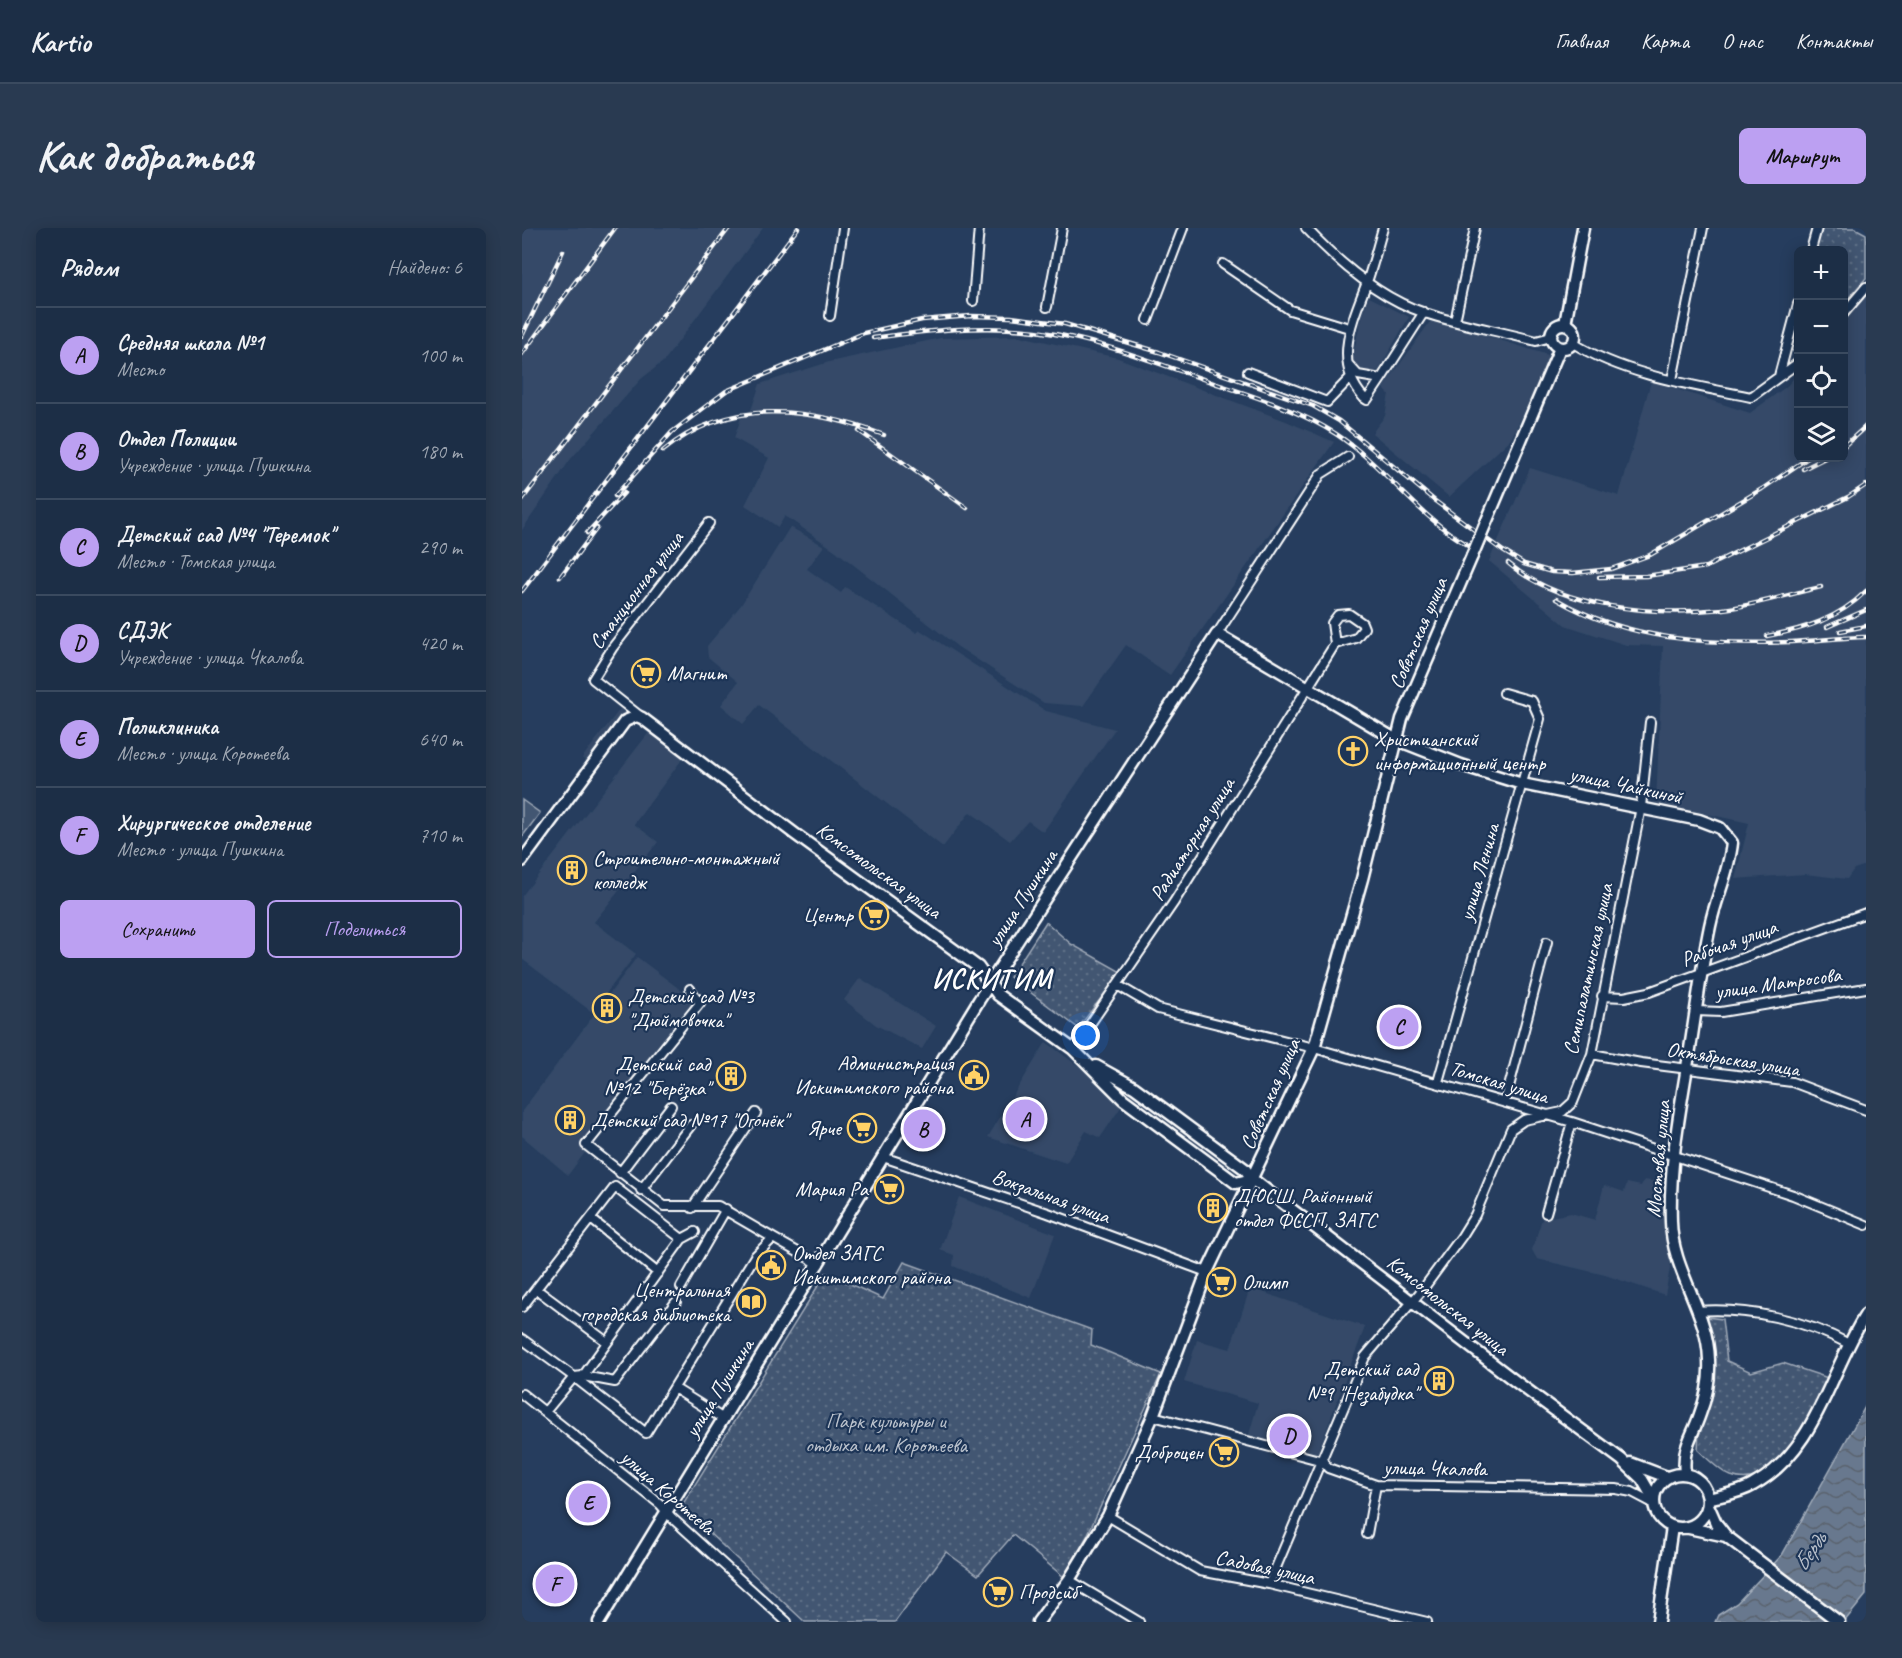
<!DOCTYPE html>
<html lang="ru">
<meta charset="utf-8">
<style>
body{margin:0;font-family:Caveat,sans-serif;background:#293a51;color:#f1f3f6}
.controls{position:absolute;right:18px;top:18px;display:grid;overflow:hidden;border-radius:9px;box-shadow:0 3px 15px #0003}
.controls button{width:54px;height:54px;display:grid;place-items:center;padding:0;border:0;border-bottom:2px solid #3a4a5f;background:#1c2e46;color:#f1f3f6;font:30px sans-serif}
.you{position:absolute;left:564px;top:808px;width:21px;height:21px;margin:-15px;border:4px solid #fff;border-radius:50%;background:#1a73e8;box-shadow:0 0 0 9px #1a73e833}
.badge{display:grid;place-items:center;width:39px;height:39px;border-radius:50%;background:#bca0f2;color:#111;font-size:20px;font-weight:700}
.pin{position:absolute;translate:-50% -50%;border:3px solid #fff;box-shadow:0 2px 6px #0006}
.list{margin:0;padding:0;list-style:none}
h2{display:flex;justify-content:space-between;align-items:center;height:78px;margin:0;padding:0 24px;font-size:26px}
h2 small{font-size:20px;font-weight:400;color:#a0a8b3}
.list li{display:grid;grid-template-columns:39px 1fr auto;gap:18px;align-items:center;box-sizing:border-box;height:96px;padding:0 24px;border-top:2px solid #3a4a5f}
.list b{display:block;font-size:22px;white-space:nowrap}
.list p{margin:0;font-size:20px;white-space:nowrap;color:#a0a8b3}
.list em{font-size:20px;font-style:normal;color:#a0a8b3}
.actions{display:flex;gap:12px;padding:18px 24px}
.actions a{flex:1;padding:14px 0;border:2px solid #bca0f2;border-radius:9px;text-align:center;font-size:21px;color:#bca0f2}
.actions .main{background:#bca0f2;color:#111}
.icon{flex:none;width:33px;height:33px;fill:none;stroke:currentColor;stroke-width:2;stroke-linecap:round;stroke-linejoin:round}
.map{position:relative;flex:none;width:1344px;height:1394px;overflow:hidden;border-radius:9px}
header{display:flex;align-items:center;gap:36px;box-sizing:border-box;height:84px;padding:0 30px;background:#1c2e46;border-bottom:2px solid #3a4a5f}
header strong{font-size:28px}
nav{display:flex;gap:33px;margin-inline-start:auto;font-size:21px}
.intro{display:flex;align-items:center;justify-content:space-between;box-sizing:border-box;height:144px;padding:0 36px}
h1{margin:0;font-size:42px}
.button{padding:15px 27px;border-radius:9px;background:#bca0f2;color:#111;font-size:21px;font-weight:700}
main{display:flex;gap:36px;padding:0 36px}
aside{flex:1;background:#1c2e46;border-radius:9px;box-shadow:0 3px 15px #0003}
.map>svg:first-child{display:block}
.built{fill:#344a68}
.grass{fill:url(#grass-dots);stroke:#a0aab8;stroke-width:1.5}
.garden{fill:#425672;stroke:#a0aab8;stroke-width:1.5}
.water{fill:url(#water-waves);stroke:#a4aebb;stroke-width:1.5}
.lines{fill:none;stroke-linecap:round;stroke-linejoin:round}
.street-casing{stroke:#fff;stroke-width:12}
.secondary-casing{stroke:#fff;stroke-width:15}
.street{stroke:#1d3557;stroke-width:8}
.secondary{stroke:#1d3557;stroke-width:10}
.rail-casing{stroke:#fff;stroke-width:4.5}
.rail{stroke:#1d3557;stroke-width:2;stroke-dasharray:7;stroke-linecap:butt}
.secondary-bridge-casing{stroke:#fff;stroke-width:15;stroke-linecap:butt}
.secondary-bridge{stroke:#1d3557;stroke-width:10}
.labels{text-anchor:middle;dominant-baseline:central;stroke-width:4.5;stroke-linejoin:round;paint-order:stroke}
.street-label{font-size:21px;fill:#fff;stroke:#1d3557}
.poi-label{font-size:21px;fill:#fff;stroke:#1d3557;text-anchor:start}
.park-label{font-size:21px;fill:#bdc4ce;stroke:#1d3557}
.water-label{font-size:22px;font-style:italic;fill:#bbc2cc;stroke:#1d3557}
.district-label{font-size:27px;font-weight:bold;letter-spacing:1.5px;fill:#fff;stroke:#1d3557}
</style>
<header>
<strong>Kartio</strong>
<nav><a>Главная</a><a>Карта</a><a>О нас</a><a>Контакты</a></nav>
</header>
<div class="intro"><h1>Как добраться</h1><a class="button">Маршрут</a></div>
<main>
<aside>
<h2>Рядом<small>Найдено: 6</small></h2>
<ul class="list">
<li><span class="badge">A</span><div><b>Средняя школа №1</b><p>Место</p></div><em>100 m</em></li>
<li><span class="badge">B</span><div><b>Отдел Полиции</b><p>Учреждение · улица Пушкина</p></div><em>180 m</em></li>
<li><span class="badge">C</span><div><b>Детский сад №4 &quot;Теремок&quot;</b><p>Место · Томская улица</p></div><em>290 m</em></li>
<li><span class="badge">D</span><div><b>СДЭК</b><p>Учреждение · улица Чкалова</p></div><em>420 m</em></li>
<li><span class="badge">E</span><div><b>Поликлиника</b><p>Место · улица Коротеева</p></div><em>640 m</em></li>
<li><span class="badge">F</span><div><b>Хирургическое отделение</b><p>Место · улица Пушкина</p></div><em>710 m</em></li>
</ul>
<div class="actions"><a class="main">Сохранить</a><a>Поделиться</a></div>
</aside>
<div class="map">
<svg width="1344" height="1394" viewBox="0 0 1344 1394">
<defs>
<pattern id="grass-dots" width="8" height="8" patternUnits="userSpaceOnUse" patternTransform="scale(1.5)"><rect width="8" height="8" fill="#425672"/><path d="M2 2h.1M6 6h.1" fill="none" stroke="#5e6f87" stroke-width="1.8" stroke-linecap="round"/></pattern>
<pattern id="water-waves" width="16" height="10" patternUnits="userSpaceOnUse" patternTransform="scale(1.5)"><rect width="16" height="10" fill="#67788e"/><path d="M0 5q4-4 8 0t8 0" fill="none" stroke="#5a626d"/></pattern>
</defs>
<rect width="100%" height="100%" fill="#263d5e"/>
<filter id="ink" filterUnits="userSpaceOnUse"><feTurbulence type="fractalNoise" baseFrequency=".0167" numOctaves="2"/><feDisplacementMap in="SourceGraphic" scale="12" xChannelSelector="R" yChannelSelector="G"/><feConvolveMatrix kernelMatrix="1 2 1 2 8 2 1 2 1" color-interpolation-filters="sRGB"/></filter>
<g filter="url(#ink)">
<path class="built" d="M0 0H241L142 133 119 151 48 232 0 302Z
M1344 68V637L1332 641 1325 651 1283 646 1213 651 1227 595 1134 575 1141 418 1104 417 1043 397 967 333 1008 240 1097 268 1129 153 1228 185 1265 158 1276 145V230H1322V94Z
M847 69 887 89 856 143 845 145 834 141 830 132 840 86Z
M910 91 1026 127V136L989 211 927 269 850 205 863 188 867 166 861 160Z
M498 108 596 130 764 193 812 214 648 447 604 417 561 478 522 475 436 419 314 323 263 288 256 299 223 277 247 230 212 210 220 187 228 185 238 156 307 134 419 110Z
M268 299 302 318 285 341 319 365 323 359 395 405 398 402 524 483 593 501 521 604 506 593 488 613 448 584 421 619 237 477 221 496 199 477 216 454 186 429 185 418 219 377Z
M98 481 105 488 67 536 60 530Z
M128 503 161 530 112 596 136 614 72 694 114 726 70 784 0 731V668Z
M115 729 176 775 46 947 0 908V883Z
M338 750 414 798 400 821 354 797 322 772Z
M524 814 603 873 578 910 564 903 544 935 466 909Z
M1122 952 1143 955 1147 961 1145 1010 1149 1035 1143 1067 1083 1047 1015 1031 1010 1022 1020 991 1049 985 1073 992 1082 957 1102 964 1105 955 1119 958Z
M437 969 533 1006 509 1070 431 1038 432 1027 418 1022Z
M728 1060 843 1099 794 1229 726 1210 736 1175 662 1154 675 1112 708 1121Z"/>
<path class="grass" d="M1299 0H1333L1344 6V50L1322 75V22H1293Z
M1276 85V123L1274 125 1268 121Z
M524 694 549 716 599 744 556 800 488 749Z
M382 1034 570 1102 569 1117 639 1146 565 1308 542 1349 491 1307 456 1347 424 1324 373 1394H283L159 1279 304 1045 361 1071Z
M1184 1089 1200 1091 1205 1133 1229 1144 1261 1135 1306 1150C1290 1181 1257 1266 1209 1248 1197 1243 1185 1230 1176 1222L1177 1201 1187 1174Z"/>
<path class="garden" d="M0 572 18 585 0 609Z"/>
<path class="water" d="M1344 1177V1367L1322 1394H1193L1196 1387 1215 1375 1260 1327Z"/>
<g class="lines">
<g class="street-casing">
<path id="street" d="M784 0C816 34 857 70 903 85 939 97 978 103 1014 113L1029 109
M1289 22 1295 0
M701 36 768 82 827 100
M451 73 457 0
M525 79 540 0
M1322 85 1344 59
M308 88 321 0
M626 92 661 0
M933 93 953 0
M1051 115C1103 147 1169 157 1229 169L1276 135
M826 136 836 147 859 151 902 84
M726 144 805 174 829 149
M1257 148 1276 76
M859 151 845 172 842 170C812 137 828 98 842 62 850 42 855 20 861 0
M1150 152 1181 0
M695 406 799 246 826 229
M119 489 71 451 91 419 187 295
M597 758 636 781 792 820 1050 894 1271 967 1344 997
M168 761 178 775 64 917 142 978H196L251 1010
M1080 768 1102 769 1127 764 1344 685
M1174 783 1199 784 1344 760
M551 821 652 674 813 416 834 410 842 400 840 395 827 386 816 387 810 395 813 416
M1070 826 1119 835 1270 854 1344 882
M916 854 1018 491 1010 473 982 465
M983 874 1025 714
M361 929 526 985 685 1044
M98 945 149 878
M119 962 169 897
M170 980 234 885
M1024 985 1050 894
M69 991 136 1045
M159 1059 204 981
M14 1061 85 1114
M0 1079 93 959 160 1011
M1175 1083C1225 1079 1283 1092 1327 1116
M0 1111 52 1149 23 1184
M61 1148 93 1154 154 1074
M52 1149 124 1205 233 1028 251 1010 297 1036
M52 1149 61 1148 160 1011 173 1004
M152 1160 200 1190
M0 1166 138 1276 150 1290 265 1394
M631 1188 801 1233 806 1240 854 1257 1094 1261 1110 1264 1131 1275
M586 1288 678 1343 747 1356 905 1394
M845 1306 854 1257
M547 1352 617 1394
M747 1356 843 1129 901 1061 940 1008 953 987 989 901 1002 892 1040 884 1051 874 1070 826 1119 579 1128 494"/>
</g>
<g class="secondary-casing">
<path id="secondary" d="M1029 108a12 12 0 1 1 24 0a12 12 0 1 1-24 0Z
M1043 96 1061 0
M963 297 1038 120
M0 633 103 493 115 488 120 490 273 606 456 739 476 767 551 821 601 871 714 955 730 951
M574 838 612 859 723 941 730 951 993 1153 1100 1232 1120 1251 1131 1270
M1108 1235 1145 1249
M1132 1273a27 27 0 1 1 54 0a27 27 0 1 1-54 0Z
M1186 1271C1201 1267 1218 1265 1231 1257 1295 1222 1307 1144 1344 1086
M1186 1277 1194 1295 1204 1308 1317 1394
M1167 1300 1204 1308
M77 1394 457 772 695 406 873 511 939 537 1000 556 1177 592 1198 600 1210 615C1207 644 1194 669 1188 698 1179 741 1174 784 1167 827 1158 882 1147 938 1149 994 1150 1043 1186 1083 1187 1132 1188 1151 1185 1168 1178 1186 1170 1210 1160 1218 1163 1246
M516 1394 547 1352 586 1288 631 1188 685 1044 792 820 840 651 880 491 950 328
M1136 1394 1150 1299"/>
</g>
<use href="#street" class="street"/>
<use href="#secondary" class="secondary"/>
<g class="rail-casing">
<path id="rail" d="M0 108 41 23
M351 110C405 103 460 96 514 103 574 111 632 134 689 154 731 168 777 182 814 206 863 238 895 288 946 317
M0 126 93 0
M337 203 445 280
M1322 218 1344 198
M141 223C207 169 287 179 362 207
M1281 241 1303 230
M93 268 150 204 204 163 342 105 400 92 449 88 489 89 543 96 637 124 791 178 817 193 913 273 981 323 1002 336 1030 344 1051 345 1089 341 1128 327 1240 261 1286 230
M0 272 207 0
M65 305 102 265
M986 335C1040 381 1132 388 1201 381 1234 377 1267 366 1299 359
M38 349 75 300
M1077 349 1124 348 1184 339 1326 269 1344 257
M0 363 276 0
M1034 371C1106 413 1188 417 1270 414 1295 413 1319 409 1344 409
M1305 399 1344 382
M1318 403 1344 398
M1245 408C1283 401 1316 391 1344 363"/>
</g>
<use href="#rail" class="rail"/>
<g class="secondary-bridge-casing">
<path id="secondary-bridge" d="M950 328 963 297"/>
</g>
<use href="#secondary-bridge" class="secondary-bridge"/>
</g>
</g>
<defs>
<g id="supermarket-ring" transform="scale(1.5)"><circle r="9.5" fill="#1d3557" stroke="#ffd166" stroke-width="1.5"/><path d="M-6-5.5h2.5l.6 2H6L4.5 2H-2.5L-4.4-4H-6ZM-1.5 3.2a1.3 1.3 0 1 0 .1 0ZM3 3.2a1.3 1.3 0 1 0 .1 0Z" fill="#ffd166"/></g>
<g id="church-ring" transform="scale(1.5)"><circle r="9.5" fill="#1d3557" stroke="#ffd166" stroke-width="1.5"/><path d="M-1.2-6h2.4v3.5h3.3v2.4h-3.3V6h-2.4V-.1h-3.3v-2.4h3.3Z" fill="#ffd166"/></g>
<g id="building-ring" transform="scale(1.5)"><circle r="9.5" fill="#1d3557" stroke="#ffd166" stroke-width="1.5"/><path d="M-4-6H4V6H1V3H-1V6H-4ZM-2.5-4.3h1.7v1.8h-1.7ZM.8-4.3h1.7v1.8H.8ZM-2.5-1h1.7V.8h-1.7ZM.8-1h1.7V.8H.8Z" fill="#ffd166"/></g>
<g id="civic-ring" transform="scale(1.5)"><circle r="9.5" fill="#1d3557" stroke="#ffd166" stroke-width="1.5"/><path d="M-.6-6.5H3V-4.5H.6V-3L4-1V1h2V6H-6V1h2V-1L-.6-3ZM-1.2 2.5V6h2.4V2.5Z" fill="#ffd166"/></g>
<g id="library-ring" transform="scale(1.5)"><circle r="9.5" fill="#1d3557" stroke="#ffd166" stroke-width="1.5"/><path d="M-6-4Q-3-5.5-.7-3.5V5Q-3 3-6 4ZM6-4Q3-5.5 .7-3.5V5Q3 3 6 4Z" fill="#ffd166"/></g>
</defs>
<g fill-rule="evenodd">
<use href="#supermarket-ring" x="124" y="445"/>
<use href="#church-ring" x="831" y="523"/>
<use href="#building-ring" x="50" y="642"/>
<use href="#supermarket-ring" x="352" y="687"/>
<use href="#building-ring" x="85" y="780"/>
<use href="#civic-ring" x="452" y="847"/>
<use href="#building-ring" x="209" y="848"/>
<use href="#building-ring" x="48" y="892"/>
<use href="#supermarket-ring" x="340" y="900"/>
<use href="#supermarket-ring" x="367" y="961"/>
<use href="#building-ring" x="691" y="980"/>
<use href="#civic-ring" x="249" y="1037"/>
<use href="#supermarket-ring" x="699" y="1054"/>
<use href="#library-ring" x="229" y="1074"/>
<use href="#building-ring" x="917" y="1153"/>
<use href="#supermarket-ring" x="702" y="1224"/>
<use href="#supermarket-ring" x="476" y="1364"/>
</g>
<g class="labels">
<g class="street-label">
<text transform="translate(114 362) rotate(-53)">Станционная улица</text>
<text transform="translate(896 405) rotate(-67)">Советская улица</text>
<text transform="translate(1104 557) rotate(12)">улица Чайкиной</text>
<text transform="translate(670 611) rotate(-58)">Радиаторная улица</text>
<text transform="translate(357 642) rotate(36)">Комсомольская улица</text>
<text transform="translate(957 644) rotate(-74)">улица Ленина</text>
<text transform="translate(500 670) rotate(-57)">улица Пушкина</text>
<text transform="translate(1207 715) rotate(-20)">Рабочая улица</text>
<text transform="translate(1066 741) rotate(-78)">Семипалатинская улица</text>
<text transform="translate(1256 755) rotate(-8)">улица Матросова</text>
<text transform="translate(1211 831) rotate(9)">Октябрьская улица</text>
<text transform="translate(977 854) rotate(17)">Томская улица</text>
<text transform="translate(748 866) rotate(-66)">Советская улица</text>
<text transform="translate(1136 931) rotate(-85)">Мостовая улица</text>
<text transform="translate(529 968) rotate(20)">Вокзальная улица</text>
<text transform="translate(926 1077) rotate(38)">Комсомольская улица</text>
<text transform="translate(197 1160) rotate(-58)">улица Пушкина</text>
<text transform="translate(913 1240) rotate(1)">улица Чкалова</text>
<text transform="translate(146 1264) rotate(41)">улица Коротеева</text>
<text transform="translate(743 1339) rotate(12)">Садовая улица</text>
</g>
<g class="poi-label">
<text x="145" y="445">Магнит</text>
<text x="852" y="511">Христианский<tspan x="852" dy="24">информационный центр</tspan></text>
<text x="71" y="630">Строительно-монтажный<tspan x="71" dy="24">колледж</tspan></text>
<text x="331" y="687" text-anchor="end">Центр</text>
<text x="106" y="768">Детский сад №3<tspan x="106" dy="24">"Дюймовочка"</tspan></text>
<text x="431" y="835" text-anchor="end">Администрация<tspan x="431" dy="24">Искитимского района</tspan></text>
<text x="188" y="836" text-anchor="end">Детский сад<tspan x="188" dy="24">№12 "Берёзка"</tspan></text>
<text x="69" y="892">Детский сад №17 "Огонёк"</text>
<text x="319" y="900" text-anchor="end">Ярче</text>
<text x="346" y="961" text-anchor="end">Мария Ра</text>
<text x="712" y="968">ДЮСШ, Районный<tspan x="712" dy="24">отдел ФССП, ЗАГС</tspan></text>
<text x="270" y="1025">Отдел ЗАГС<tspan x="270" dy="24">Искитимского района</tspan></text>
<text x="720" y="1054">Олимп</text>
<text x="208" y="1062" text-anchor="end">Центральная<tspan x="208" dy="24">городская библиотека</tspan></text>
<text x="896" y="1141" text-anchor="end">Детский сад<tspan x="896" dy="24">№9 "Незабудка"</tspan></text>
<text x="681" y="1224" text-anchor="end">Доброцен</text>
<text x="497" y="1364">Продсиб</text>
</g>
<g class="park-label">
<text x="364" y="1193">Парк культуры и<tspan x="364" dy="24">отдыха им. Коротеева</tspan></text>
</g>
<g class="water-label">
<text transform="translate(1288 1324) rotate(-56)">Бердь</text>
</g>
<g class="district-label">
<text x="470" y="751">ИСКИТИМ</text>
</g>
</g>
</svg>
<div class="controls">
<button>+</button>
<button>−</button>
<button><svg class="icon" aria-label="locate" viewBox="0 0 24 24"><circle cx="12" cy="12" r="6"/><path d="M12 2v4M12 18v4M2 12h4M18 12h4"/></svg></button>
<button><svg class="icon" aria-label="layers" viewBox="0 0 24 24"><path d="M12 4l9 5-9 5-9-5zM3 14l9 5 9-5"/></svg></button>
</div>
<div class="you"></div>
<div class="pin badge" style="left:503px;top:891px">A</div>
<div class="pin badge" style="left:401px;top:901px">B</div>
<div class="pin badge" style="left:877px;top:799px">C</div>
<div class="pin badge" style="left:767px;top:1208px">D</div>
<div class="pin badge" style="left:66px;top:1275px">E</div>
<div class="pin badge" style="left:33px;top:1356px">F</div>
</div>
</main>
